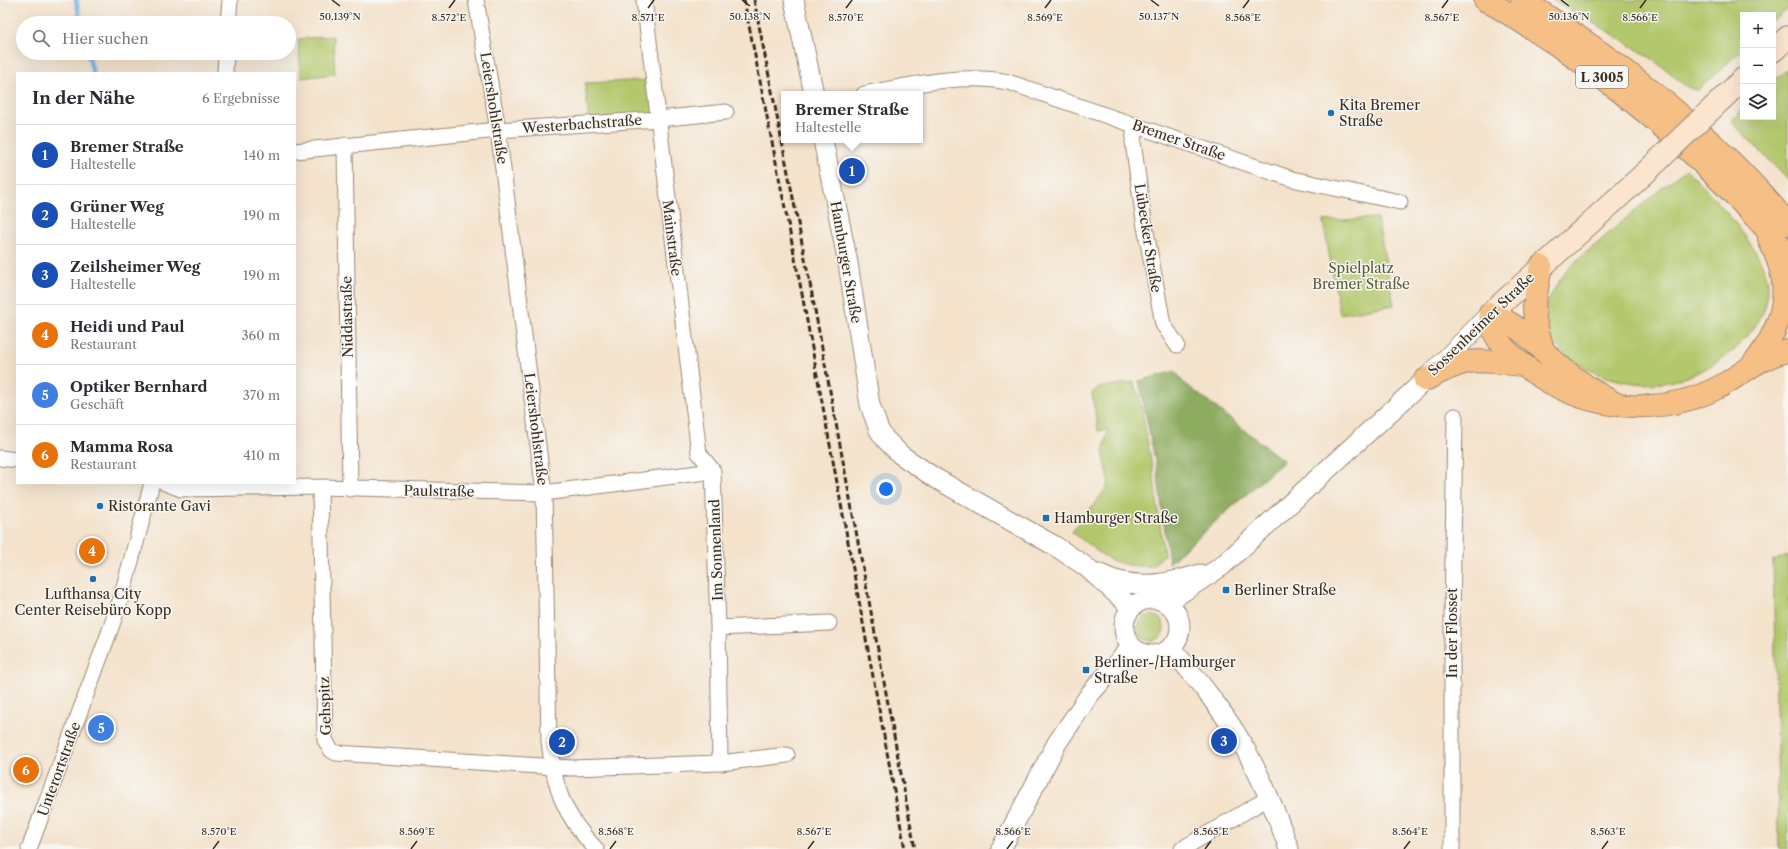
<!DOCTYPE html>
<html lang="de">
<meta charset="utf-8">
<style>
body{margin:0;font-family:"Libre Caslon Text",serif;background:#f7f7f7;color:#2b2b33}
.controls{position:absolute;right:12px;top:12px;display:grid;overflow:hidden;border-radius:0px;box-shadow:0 4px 16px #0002}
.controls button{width:36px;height:36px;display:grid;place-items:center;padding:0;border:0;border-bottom:1px solid #e1e1e2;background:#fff;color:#2b2b33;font:20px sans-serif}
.you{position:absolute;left:886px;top:489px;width:14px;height:14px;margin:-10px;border:3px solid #fff;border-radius:50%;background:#1a73e8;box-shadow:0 0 0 6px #1a73e833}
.badge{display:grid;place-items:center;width:26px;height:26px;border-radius:50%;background:#1f6fb2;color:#fff;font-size:13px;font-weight:700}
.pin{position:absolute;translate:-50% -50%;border:2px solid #fff;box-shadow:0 1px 4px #0006}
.popup{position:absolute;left:781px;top:91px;width:142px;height:52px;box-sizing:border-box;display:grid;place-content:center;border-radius:0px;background:#fff;filter:drop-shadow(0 1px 3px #0005);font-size:13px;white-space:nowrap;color:#7c7c81}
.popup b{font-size:15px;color:#2b2b33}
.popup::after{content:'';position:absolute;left:50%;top:100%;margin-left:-8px;border:8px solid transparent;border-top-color:#fff}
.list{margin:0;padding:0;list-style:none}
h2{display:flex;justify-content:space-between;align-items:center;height:52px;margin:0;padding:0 16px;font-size:17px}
h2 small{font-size:13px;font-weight:400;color:#7c7c81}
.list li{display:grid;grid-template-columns:26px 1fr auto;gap:12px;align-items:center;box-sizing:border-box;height:60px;padding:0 16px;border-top:1px solid #e1e1e2}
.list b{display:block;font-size:15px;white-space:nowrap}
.list p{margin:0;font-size:13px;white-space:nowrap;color:#7c7c81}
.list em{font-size:13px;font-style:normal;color:#7c7c81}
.icon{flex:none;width:22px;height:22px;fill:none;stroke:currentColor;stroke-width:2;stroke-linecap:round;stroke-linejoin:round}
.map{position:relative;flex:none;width:1788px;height:849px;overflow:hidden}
.search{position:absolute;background:#fff;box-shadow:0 4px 16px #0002;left:16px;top:16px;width:280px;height:44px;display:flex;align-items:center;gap:10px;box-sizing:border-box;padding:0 14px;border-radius:22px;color:#7c7c81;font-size:15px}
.panel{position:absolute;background:#fff;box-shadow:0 4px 16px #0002;left:16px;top:72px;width:280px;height:412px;border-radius:0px}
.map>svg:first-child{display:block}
.green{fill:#b3c76c;stroke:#777845}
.forest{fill:#8eac60;stroke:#646b3f}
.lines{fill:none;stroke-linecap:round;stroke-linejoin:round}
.stream{stroke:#76b5e9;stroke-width:4.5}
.minor-casing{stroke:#988674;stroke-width:17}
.tertiary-casing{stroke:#988674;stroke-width:21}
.secondary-casing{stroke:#988674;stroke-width:24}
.trunk-casing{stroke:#988674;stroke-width:24}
.minor{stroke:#fff;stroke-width:15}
.tertiary{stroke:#fff;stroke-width:19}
.secondary{stroke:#fbe5cf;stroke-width:22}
.trunk{stroke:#f5bf86;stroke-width:22}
.rail{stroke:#3b2a1e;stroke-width:3;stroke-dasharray:6 3;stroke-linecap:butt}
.secondary-bridge-casing{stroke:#988674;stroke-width:24;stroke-linecap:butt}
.secondary-bridge{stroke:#fbe5cf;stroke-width:22}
.ticks{fill:none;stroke:#3b2a1e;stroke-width:1.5}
.poi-dot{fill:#1f6fb2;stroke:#f6f6f2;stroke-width:1.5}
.labels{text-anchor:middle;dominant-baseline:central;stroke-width:3;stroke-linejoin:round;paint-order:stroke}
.shield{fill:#f6f6f2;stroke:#73675e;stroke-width:1}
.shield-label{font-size:13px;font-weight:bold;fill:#3b2a1e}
.poi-label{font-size:14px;fill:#3b2a1e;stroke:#f6f6f2;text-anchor:start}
.street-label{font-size:14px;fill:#3b2a1e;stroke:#f6f6f2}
.park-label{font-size:14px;fill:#5f5935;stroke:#f6f6f2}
.ticks-label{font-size:10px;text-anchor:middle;fill:#3b2a1e;stroke:#f6f6f2;stroke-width:3;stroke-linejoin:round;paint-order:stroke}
</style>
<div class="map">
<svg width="1788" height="849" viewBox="0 0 1788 849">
<rect width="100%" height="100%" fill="#f6f6f2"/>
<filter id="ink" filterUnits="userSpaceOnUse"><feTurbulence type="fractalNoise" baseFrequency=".025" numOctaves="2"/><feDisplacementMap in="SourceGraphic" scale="8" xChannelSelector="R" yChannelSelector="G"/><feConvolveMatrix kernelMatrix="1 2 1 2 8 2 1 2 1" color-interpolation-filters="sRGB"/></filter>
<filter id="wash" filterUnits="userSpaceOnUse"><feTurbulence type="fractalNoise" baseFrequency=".012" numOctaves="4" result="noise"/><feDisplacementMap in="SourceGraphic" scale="16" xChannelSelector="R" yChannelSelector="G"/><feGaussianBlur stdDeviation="0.9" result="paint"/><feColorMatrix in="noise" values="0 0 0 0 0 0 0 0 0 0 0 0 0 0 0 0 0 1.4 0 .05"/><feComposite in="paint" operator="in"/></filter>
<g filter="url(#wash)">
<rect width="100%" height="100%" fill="#f4e2cb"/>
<path class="green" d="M1552 0H1788V8L1773 22V15H1743V49L1698 90C1686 90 1677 78 1668 71 1632 44 1592 21 1552 0Z
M333 36 335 74 301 78 298 39Z
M1788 69V180L1731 121 1743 109V117H1773V81Z
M653 80 658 119 589 123 585 83Z
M1686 169C1710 192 1761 247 1767 279 1777 330 1707 378 1662 383 1628 387 1587 375 1562 351 1559 348 1554 345 1552 342 1550 337 1546 315 1546 309 1547 297 1561 279 1568 269 1577 259 1590 250 1600 241 1628 216 1657 192 1686 169Z
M1377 218 1394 305 1340 314 1323 221Z
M1133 382 1139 396 1153 471 1164 555 1152 566C1112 568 1103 555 1072 532L1105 490 1109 481 1103 452 1108 430 1098 431 1092 393 1098 388Z
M1788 556V849H1779L1773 560Z
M1138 628a13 13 0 1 1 26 0a13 13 0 1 1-26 0Z"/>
<path class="forest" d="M1175 371 1183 382 1284 461 1169 563 1157 470 1139 381Z"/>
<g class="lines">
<path class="stream" d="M76 0 81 23
M88 53 93 73"/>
</g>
</g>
<g filter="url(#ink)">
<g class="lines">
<g class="minor-casing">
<path id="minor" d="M476 0 498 130 544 493 549 741C554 787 563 815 596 849
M644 0 699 453 713 471
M228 23 230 0
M225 73 226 53
M864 94C912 85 959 73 1008 82L1292 179 1400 202
M1135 125 1133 142 1144 221 1163 324 1177 345
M345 145 350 489
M295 151 498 130 658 119 726 112
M0 458 17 460
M713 471 718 628 720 763
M165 483 181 489 320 487 544 493 713 471
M320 487 325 740 331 750 336 753 572 768 720 763 787 755
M718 628 829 623
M29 849 109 633 121 598 152 483
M1182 849 1270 797
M1452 849V622L1455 416"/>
</g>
<g class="tertiary-casing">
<path id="tertiary" d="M794 0 814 94
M823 140 848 263 870 405 879 430 885 439 901 455 935 478 1055 546 1085 566 1132 608
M1100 574C1134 591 1166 584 1200 574
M1124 627a28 28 0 1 1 56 0a28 28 0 1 1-56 0Z
M1166 603 1222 566 1425 380 1490 314
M1171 648C1194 676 1218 704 1237 735 1259 771 1275 809 1289 849
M1001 849 1057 743 1090 694 1132 646"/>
</g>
<g class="secondary-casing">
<path id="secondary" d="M1773 51 1788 37
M1722 99 1743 79
M1490 314 1644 174"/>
</g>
<g class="trunk-casing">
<path id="trunk" d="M1485 0C1510 13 1533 30 1557 45 1643 104 1720 174 1788 254
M1522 0C1620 61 1714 134 1788 224
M1541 266 1534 306 1535 320 1543 350
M1753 364C1771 343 1787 311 1783 282 1782 267 1775 253 1769 239
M1425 380C1439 373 1453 365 1468 362 1486 359 1506 364 1523 365
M1618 405C1597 394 1579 382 1561 367 1539 348 1518 322 1490 314 1492 342 1511 356 1533 372 1588 411 1661 418 1721 386 1743 373 1762 356 1788 351"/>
</g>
<use href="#minor" class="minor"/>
<use href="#tertiary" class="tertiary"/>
<use href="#secondary" class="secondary"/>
<use href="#trunk" class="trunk"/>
<path class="rail" d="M744 0 802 294 905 849
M754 0 812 294 915 849"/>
<g class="secondary-bridge-casing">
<path id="secondary-bridge" d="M1644 174 1722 99"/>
</g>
<use href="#secondary-bridge" class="secondary-bridge"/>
</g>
</g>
<path class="ticks" d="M332 0 340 6M742 0 750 6M1151 0 1159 6M1561 0 1569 6M449 8 455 0M648 8 654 0M846 8 852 0M1045 8 1051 0M1243 8 1249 0M1442 8 1448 0M1640 8 1646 0M213 849 219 841M411 849 417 841M610 849 616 841M808 849 814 841M1007 849 1013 841M1205 849 1211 841M1404 849 1410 841M1602 849 1608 841"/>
<g class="poi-dot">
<circle cx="1331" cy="113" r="4"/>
<circle cx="100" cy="506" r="4"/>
<rect x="1042" y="514" width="8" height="8" rx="2"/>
<circle cx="93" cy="579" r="4"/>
<rect x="1222" y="586" width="8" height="8" rx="2"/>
<rect x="1082" y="666" width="8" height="8" rx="2"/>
</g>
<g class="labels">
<rect class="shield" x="1576" y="66" width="52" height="22" rx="3"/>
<g class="shield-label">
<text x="1602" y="77">L 3005</text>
</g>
<g class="poi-label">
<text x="1339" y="105">Kita Bremer<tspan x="1339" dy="16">Straße</tspan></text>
<text x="108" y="506">Ristorante Gavi</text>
<text x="1054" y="518">Hamburger Straße</text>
<text x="1234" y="590">Berliner Straße</text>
<text x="93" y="594" text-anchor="middle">Lufthansa City<tspan x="93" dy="16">Center Reisebüro Kopp</tspan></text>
<text x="1094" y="662">Berliner-/Hamburger<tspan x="1094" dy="16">Straße</tspan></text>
</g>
<g class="street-label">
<text transform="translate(494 108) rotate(81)">Leiershohlstraße</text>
<text transform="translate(582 124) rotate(-4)">Westerbachstraße</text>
<text transform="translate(1179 140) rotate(19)">Bremer Straße</text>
<text transform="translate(672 238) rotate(83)">Mainstraße</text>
<text transform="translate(1148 238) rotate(81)">Lübecker Straße</text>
<text transform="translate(846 262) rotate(80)">Hamburger Straße</text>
<text transform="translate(347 317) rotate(-91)">Niddastraße</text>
<text transform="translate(1481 324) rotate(-44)">Sossenheimer Straße</text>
<text transform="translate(536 429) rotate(83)">Leiershohlstraße</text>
<text transform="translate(439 491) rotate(1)">Paulstraße</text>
<text transform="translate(716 550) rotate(-92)">Im Sonnenland</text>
<text transform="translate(1452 633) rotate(-90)">In der Flosset</text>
<text transform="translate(325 706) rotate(-92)">Gehspitz</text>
<text transform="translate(59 769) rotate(-70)">Unterortstraße</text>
</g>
<g class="park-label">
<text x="1361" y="268">Spielplatz<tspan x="1361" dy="16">Bremer Straße</tspan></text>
</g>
</g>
<g class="ticks-label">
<text x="340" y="20">50.139°N</text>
<text x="750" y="20">50.138°N</text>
<text x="1159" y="20">50.137°N</text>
<text x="1569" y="20">50.136°N</text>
<text x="449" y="21">8.572°E</text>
<text x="648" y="21">8.571°E</text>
<text x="846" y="21">8.570°E</text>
<text x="1045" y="21">8.569°E</text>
<text x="1243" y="21">8.568°E</text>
<text x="1442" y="21">8.567°E</text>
<text x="1640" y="21">8.566°E</text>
<text x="219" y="835">8.570°E</text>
<text x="417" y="835">8.569°E</text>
<text x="616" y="835">8.568°E</text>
<text x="814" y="835">8.567°E</text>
<text x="1013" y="835">8.566°E</text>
<text x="1211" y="835">8.565°E</text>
<text x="1410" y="835">8.564°E</text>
<text x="1608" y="835">8.563°E</text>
</g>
</svg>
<div class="controls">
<button>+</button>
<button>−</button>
<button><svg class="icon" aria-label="layers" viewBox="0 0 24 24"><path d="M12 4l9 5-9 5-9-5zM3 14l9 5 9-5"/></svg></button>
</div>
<div class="you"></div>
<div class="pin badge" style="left:852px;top:171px;background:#1a4fb4">1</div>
<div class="popup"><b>Bremer Straße</b>Haltestelle</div>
<div class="pin badge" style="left:562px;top:742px;background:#1a4fb4">2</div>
<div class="pin badge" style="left:1224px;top:741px;background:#1a4fb4">3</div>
<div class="pin badge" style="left:92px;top:551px;background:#e8710a">4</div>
<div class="pin badge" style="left:101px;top:728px;background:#3f7fe0">5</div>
<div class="pin badge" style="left:26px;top:770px;background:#e8710a">6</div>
<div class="search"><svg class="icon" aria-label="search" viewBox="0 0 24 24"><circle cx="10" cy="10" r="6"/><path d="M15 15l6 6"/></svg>Hier suchen</div>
<section class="panel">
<h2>In der Nähe<small>6 Ergebnisse</small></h2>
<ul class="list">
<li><span class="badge" style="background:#1a4fb4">1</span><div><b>Bremer Straße</b><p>Haltestelle</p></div><em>140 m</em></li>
<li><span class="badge" style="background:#1a4fb4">2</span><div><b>Grüner Weg</b><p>Haltestelle</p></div><em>190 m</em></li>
<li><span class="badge" style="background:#1a4fb4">3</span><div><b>Zeilsheimer Weg</b><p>Haltestelle</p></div><em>190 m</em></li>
<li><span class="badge" style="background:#e8710a">4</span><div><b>Heidi und Paul</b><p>Restaurant</p></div><em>360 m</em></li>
<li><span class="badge" style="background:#3f7fe0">5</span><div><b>Optiker Bernhard</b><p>Geschäft</p></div><em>370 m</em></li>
<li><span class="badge" style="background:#e8710a">6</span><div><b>Mamma Rosa</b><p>Restaurant</p></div><em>410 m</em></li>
</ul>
</section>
</div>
